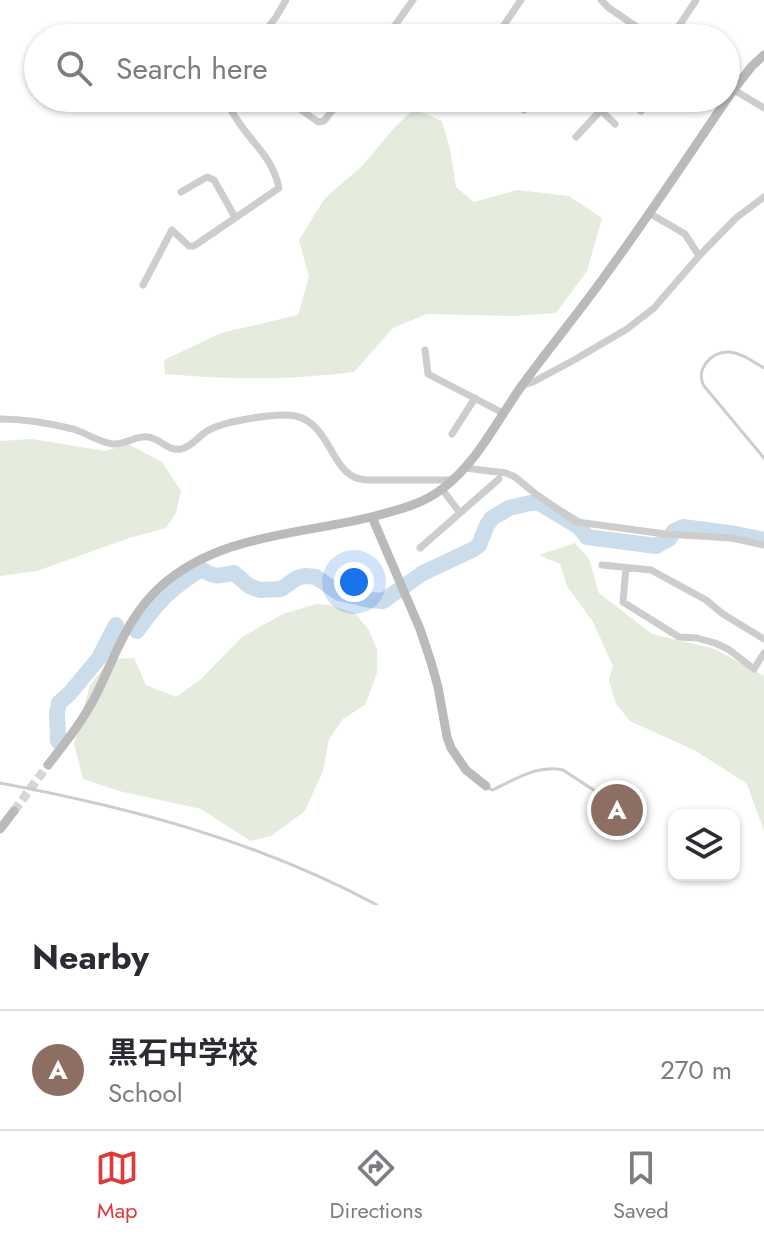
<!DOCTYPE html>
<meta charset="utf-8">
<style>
body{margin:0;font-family:Jost,"Noto Sans JP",sans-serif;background:#f7f7f7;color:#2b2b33}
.controls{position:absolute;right:24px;bottom:24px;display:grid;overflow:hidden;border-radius:16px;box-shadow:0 2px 6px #0004}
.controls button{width:72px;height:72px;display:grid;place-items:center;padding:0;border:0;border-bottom:2px solid #e1e1e2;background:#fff;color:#2b2b33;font:40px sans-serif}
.you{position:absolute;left:354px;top:582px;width:28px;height:28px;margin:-20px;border:6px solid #fff;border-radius:50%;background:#1a73e8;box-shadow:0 0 0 12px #1a73e833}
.badge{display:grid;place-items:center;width:52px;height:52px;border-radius:50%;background:#e0383b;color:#fff;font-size:26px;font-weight:700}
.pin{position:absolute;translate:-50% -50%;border:4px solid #fff;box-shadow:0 2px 8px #0006}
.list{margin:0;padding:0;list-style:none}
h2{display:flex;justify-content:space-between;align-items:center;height:104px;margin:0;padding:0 32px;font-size:34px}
h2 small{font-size:26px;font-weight:400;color:#7c7c81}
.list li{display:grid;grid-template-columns:52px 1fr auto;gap:24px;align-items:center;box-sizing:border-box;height:120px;padding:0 32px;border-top:2px solid #e1e1e2}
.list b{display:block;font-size:30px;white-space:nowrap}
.list p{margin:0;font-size:26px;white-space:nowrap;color:#7c7c81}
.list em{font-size:26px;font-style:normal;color:#7c7c81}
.icon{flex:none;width:44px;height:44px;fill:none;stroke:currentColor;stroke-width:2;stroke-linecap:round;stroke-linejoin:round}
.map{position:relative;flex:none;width:764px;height:905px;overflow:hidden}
.search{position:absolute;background:#fff;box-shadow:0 2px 6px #0004;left:24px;right:24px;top:24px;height:88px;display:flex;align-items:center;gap:20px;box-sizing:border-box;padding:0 28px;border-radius:44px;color:#7c7c81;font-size:30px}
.sheet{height:224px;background:#fff}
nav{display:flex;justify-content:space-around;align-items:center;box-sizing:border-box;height:112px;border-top:2px solid #e1e1e2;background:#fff;font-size:22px;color:#7c7c81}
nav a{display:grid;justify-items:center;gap:4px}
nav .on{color:#e0383b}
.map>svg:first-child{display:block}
.green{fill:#e5ecde}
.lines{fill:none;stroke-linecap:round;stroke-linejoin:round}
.river{stroke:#cbddeb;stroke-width:16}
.secondary-tunnel{stroke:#d6d6d6;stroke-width:9;stroke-dasharray:9 4.5;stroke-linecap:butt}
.lane{stroke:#cdcdcd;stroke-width:3}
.street{stroke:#cdcdcd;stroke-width:7}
.secondary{stroke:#bababa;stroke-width:9}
</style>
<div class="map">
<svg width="764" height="905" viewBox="0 0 764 905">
<rect width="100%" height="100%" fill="#fff"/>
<path class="green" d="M414 109 442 121 450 149 456 187 474 202 517 190 569 196 602 218 587 271 556 313 513 316 427 314 393 328 354 372C289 380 231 380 165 374L164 360 221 333 298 315 309 277 299 240 325 198 362 166 395 127Z
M32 439 105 451 128 444 162 462 181 491 176 513 166 528 126 539 37 571 0 576V441Z
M575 543 589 559 599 593 652 634 715 649 764 676V831L747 784 696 751 630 721 616 704 609 680 613 666 593 622 567 586 560 564 539 555Z
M316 604 329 605 355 613 369 630 377 650V673L365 705 343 719 329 739 323 771 305 811 271 836 251 841 201 809 119 791 83 779 74 744 90 685 110 659 134 658 146 685 176 697 200 680 242 637 283 614Z"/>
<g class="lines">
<path class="river" d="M137 631C158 601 170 589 201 569 216 578 217 576 234 573L249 586 260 590 281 589 297 578 305 576 316 577 339 593 370 600 383 601 423 573 474 549 479 545 487 525 492 518 509 508 530 503H539L579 527 587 537 656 546 669 539 674 531 683 527 736 534 764 540
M58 741 57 712 59 703 70 693 99 658 116 625"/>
<path class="secondary-tunnel" d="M14 811 48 765"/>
<path class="lane" d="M764 368C753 362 742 353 729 352 711 351 695 370 704 386L764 458
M0 783C132 808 258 841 377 905
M489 788 492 790C515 780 537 764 563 770L635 817"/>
<path class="street" d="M601 0 609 8 653 38
M260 38 276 17 286 0
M386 38 413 0
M495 38 521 0
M671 38 696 0
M726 85 764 108
M285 98 318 122 324 121 342 98
M503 98 524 110
M588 98 615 124
M625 98 641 111 651 98
M576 137 601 110
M181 192 207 177 214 180 235 217
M649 213 685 234 699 256
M143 285 172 230 189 246H194L279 188C272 156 254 146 238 121 233 114 229 106 224 98
M425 350 428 374 503 413
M522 385 533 382 574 360 627 329 654 308 699 256 736 218 764 197
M0 419C24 419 49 423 73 429 87 433 98 442 113 444 126 445 136 435 148 437 162 439 166 451 181 449 194 446 199 434 211 429 227 421 278 412 296 416 328 424 331 466 354 477 358 479 362 479 366 480H454
M452 434 475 398
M465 468 506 473 515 477 537 495 577 522 665 534 732 538 764 545
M442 489 460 513 499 479
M420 548 460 513
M602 565 651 570 706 600 723 614 764 639
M626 568 623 602 679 637 697 638 715 643 728 649 754 669 764 653"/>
<path class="secondary" d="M372 517 420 629 431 662 438 687 447 737 451 748 466 770 486 786
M48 765C65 743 83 721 96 695 115 657 127 617 160 587 220 533 301 535 375 516 398 510 423 504 442 489 478 462 497 420 523 384 550 347 580 311 607 273 651 213 692 150 734 89L752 66 764 55
M0 829 14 811"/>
</g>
</svg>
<div class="controls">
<button><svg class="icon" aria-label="layers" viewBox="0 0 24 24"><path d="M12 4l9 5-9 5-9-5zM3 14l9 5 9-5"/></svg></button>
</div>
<div class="you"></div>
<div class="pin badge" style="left:617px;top:810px;background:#8d6e63">A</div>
<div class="search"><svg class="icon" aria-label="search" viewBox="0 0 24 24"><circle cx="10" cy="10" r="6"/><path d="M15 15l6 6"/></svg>Search here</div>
</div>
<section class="sheet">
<h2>Nearby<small></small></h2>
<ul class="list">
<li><span class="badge" style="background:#8d6e63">A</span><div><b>黒石中学校</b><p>School</p></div><em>270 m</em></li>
</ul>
</section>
<nav>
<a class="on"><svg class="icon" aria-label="map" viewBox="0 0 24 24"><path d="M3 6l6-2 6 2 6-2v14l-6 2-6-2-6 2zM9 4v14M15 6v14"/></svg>Map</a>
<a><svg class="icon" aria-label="directions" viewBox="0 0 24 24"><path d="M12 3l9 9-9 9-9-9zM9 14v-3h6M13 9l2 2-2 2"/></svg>Directions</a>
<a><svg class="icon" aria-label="saved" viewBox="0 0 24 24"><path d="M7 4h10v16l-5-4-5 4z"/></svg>Saved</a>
</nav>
